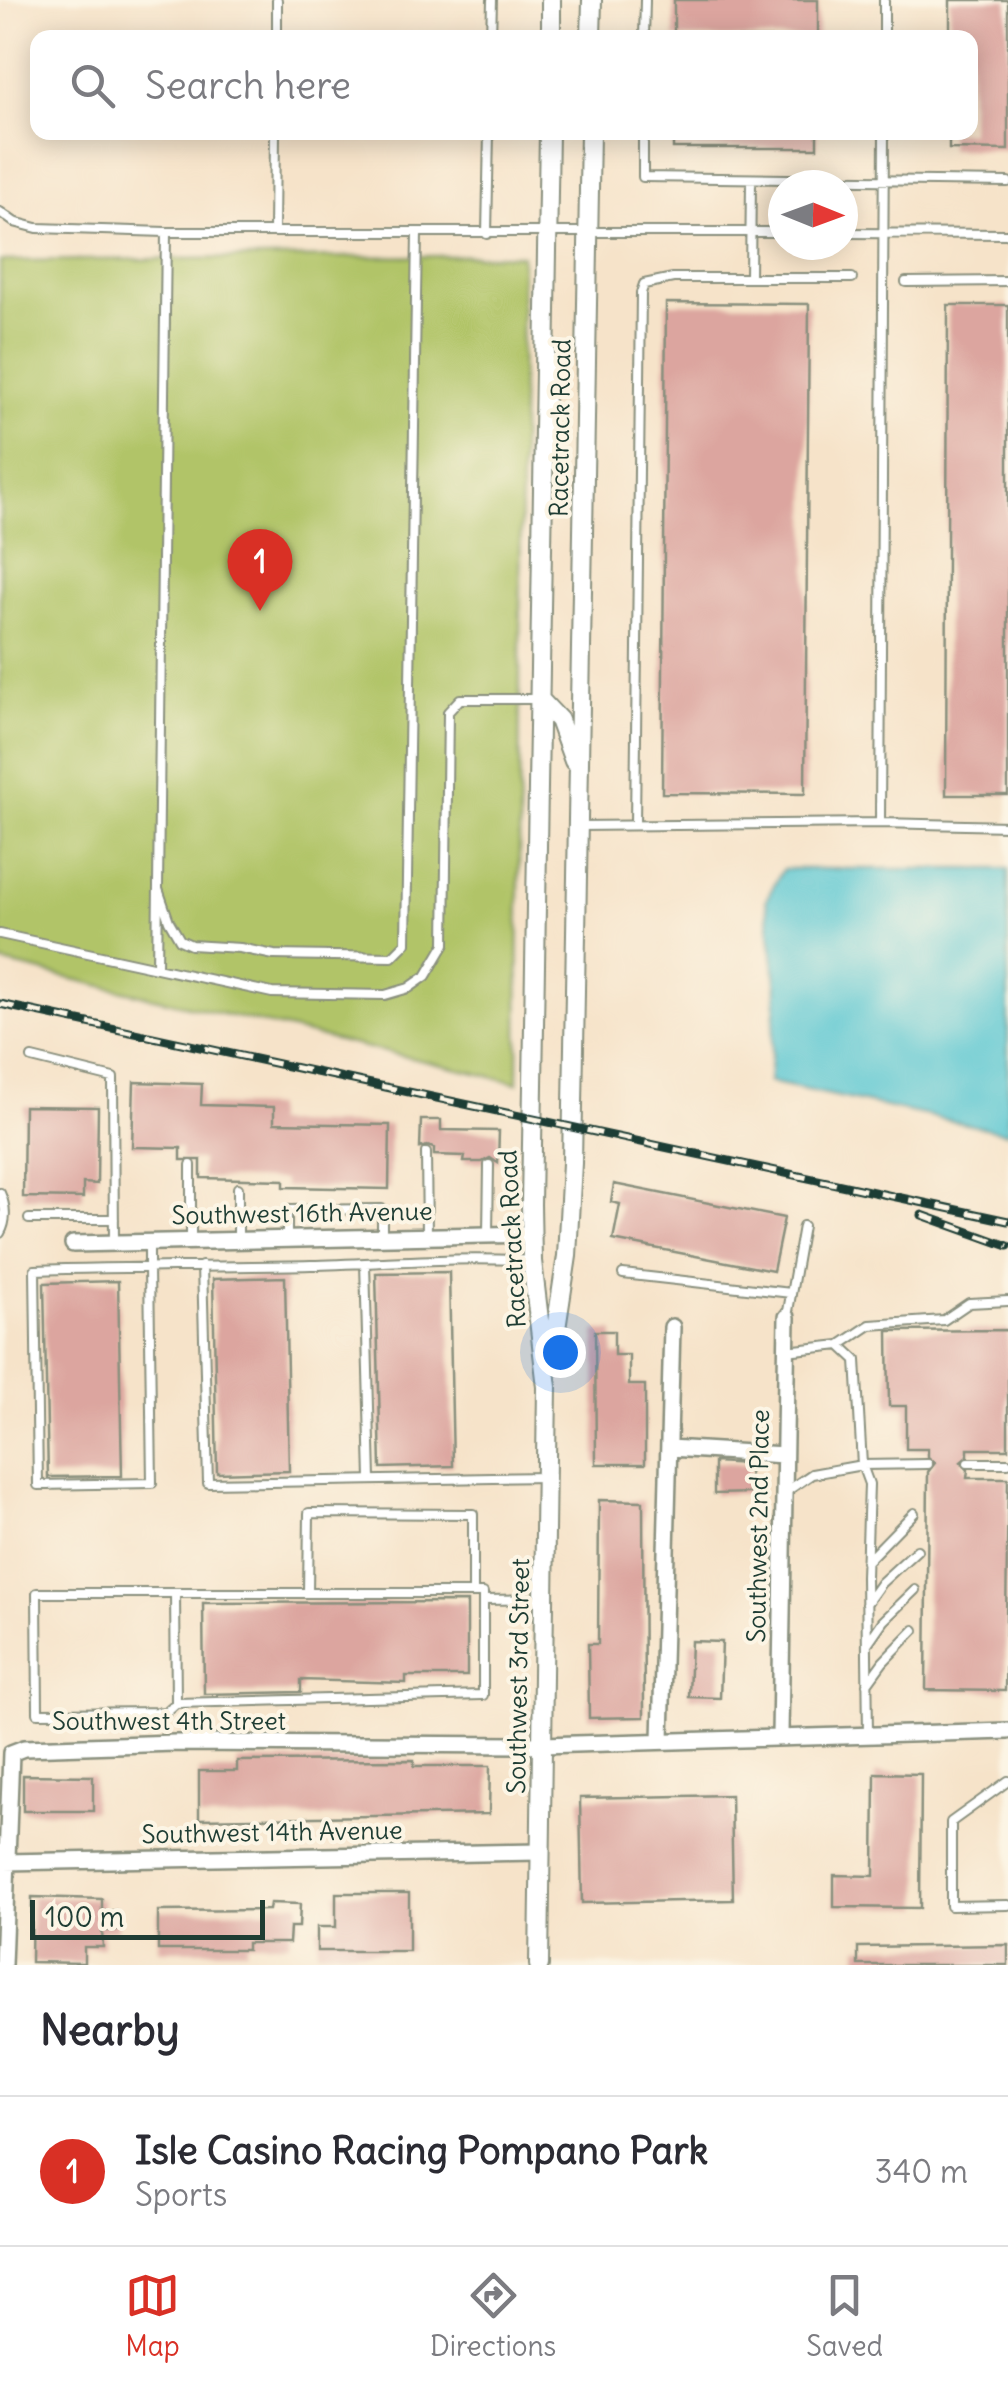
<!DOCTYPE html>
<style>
body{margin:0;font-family:Delius,sans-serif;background:#f7f7f7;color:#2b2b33}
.compass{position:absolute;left:768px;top:170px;width:90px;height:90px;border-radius:50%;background:#fff;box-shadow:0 5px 25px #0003;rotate:91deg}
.scale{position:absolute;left:30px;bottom:25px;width:235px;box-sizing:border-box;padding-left:10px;border:5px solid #1f3d34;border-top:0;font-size:28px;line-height:35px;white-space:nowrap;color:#1f3d34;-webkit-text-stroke:8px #fcf5e5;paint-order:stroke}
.you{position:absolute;left:560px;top:1352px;width:35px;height:35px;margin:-25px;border:8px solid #fff;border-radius:50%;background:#1a73e8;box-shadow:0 0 0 15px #1a73e833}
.badge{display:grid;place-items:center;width:65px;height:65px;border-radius:50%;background:#d93025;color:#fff;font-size:32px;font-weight:700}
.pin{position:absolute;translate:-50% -82px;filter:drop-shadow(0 2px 5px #0008)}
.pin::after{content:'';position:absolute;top:52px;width:35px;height:30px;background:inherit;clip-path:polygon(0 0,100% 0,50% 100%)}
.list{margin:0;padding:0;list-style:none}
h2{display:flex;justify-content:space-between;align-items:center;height:130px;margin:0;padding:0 40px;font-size:42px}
h2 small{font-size:32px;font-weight:400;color:#7c7c81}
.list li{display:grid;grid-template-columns:65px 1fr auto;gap:30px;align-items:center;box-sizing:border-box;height:150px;padding:0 40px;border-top:2px solid #e1e1e2}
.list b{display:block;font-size:38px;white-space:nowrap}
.list p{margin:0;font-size:32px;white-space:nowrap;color:#7c7c81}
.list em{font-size:32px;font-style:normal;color:#7c7c81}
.icon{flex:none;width:55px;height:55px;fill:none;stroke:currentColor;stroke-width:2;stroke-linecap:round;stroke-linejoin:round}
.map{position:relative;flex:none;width:1008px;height:1965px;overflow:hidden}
.search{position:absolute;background:#fff;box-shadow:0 5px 25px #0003;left:30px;right:30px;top:30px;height:110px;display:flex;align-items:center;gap:25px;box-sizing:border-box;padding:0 35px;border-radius:20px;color:#7c7c81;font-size:38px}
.sheet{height:280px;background:#fff}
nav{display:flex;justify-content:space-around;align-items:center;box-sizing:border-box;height:140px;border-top:2px solid #e1e1e2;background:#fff;font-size:28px;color:#7c7c81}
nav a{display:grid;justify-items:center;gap:5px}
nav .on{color:#d93025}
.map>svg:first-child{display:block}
.green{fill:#b1c468;stroke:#68804e;stroke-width:2.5}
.water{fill:#5bc7d2;stroke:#3d8283;stroke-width:2.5}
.building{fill:#dca59f}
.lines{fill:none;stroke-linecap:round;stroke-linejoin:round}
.service-casing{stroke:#8a907e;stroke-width:12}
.minor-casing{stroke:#8a907e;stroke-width:20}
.tertiary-casing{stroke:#8a907e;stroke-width:22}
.service{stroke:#fff;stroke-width:8}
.minor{stroke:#fff;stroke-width:15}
.tertiary{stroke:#fff;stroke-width:18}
.rail-casing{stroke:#1f3d34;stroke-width:9}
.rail{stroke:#fcf5e5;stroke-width:5;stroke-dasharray:15;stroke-linecap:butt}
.labels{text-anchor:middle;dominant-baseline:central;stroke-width:8;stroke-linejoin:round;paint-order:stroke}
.street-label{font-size:25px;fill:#1f3d34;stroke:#fcf5e5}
</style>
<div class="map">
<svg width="1008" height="1965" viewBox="0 0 1008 1965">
<rect width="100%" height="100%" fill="#fcf5e5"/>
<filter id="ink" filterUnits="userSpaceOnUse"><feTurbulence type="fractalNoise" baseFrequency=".01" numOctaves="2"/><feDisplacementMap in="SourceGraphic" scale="20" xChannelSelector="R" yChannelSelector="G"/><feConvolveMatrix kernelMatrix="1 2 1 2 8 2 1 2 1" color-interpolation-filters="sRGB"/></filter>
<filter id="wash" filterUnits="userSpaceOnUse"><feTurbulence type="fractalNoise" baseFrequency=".0048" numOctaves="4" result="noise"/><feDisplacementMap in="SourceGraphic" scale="40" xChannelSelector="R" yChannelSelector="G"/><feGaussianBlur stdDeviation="2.25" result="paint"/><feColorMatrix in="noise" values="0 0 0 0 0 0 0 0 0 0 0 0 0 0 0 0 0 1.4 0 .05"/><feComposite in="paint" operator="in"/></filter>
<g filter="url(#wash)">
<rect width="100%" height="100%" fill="#f6e3c9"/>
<path class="green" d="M522 255 518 1083 0 962V261Z"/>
<path class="water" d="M783 869H1008V1133L769 1082 777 989 766 900Z"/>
<g id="blocks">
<path class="building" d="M674 0H818V38H674Z
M950 0H1008V150L949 149V132H970V38H950Z
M673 132H817V148H673Z
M666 303 809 304 805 794 662 793Z
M948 305H1008V795H946Z
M134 1082 202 1084 201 1105 274 1107V1123L390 1125 389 1189 284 1187V1180L201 1178V1160H181V1148L132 1147Z
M24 1106 98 1107 97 1184 83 1183V1198L23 1197Z
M421 1120H441V1130L499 1131 498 1163 490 1158 482 1162H464L465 1156 434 1155V1148L427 1146 420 1148Z
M614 1184 784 1218 773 1271 613 1240 620 1204 611 1202Z
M449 1272 453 1466 381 1468 376 1273Z
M285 1277 289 1471 217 1473 213 1279Z
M118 1281 122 1476 48 1477 44 1283Z
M1008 1330V1449H968V1456L961 1462 968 1470 967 1478H1008L1005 1691 926 1690 928 1472 935 1463 928 1457V1449H906V1406H889L888 1331Z
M595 1331H614V1355H629V1385H645V1464H596Z
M714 1462 749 1464 750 1493 714 1494Z
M599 1500 643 1501 644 1717 589 1718 588 1644H598Z
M467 1602V1676H406V1683L301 1680V1692L204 1694 203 1603Z
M691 1641 722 1642 720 1698 689 1697Z
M414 1760V1766H490L489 1814 199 1819V1771H237V1761Z
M875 1773 921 1774 920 1908 834 1907V1875L874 1876Z
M23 1775 93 1776V1811H23Z
M731 1795 733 1900 582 1903 580 1798Z
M336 1893H409V1951H317V1927H336Z
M32 1897 102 1899V1911L116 1910 117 1930 102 1931 103 1947H84V1963L31 1962Z
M270 1903 300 1904 299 1927H290L289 1943H247V1950H158V1911L269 1910Z
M1008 1945V1965H858V1947Z"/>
</g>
</g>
<g filter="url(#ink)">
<use href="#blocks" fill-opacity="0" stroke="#8a907e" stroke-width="2.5"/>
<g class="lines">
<g class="service-casing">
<path id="service" d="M884 0V38
M277 38V0
M491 38 492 0
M644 38 645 0
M643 132V177L1008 182
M884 132 880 823 1008 826
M0 212 14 222 37 228 166 232H783
M274 232 275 132
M843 233 1008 234
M487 234 489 132
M750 278 751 180
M906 282 1008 281
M635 825 641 293 644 284 673 278H852
M579 826 880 823
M158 889 169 921 180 940 191 945 240 948 274 955 392 957 406 943 417 233
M0 934 272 993 385 995 409 988 426 976 445 944 448 712 460 699H539
M157 968 166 232
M32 1058 113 1078 114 1243
M426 1153 427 1236
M191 1165V1240
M238 1188V1238
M0 1193C6 1206 7 1221 0 1233
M29 1219H114
M488 1233 489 1165
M287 1238V1210L382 1209V1236
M149 1241V1267L152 1483 38 1485 35 1270C127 1267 219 1267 311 1265 384 1263 459 1256 532 1261
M365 1263 371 1479
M202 1266 208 1483 546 1477
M623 1274 791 1293
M787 1317 803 1226
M840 1345 870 1325 944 1320 969 1303 1008 1301
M786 1351 840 1345 856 1360 862 1465 869 1484 866 1577 868 1734
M968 1463H1008
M784 1493 812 1474 862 1465 928 1464
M866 1562 914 1513
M175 1593 176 1703
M308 1593H37L38 1713 166 1712 176 1703 483 1695V1593H308L309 1513 473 1514V1593
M483 1600 544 1599
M866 1604 881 1583 917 1550
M867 1644 883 1621 915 1590
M867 1684 883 1662 914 1630
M1008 1781 951 1822V1906L1008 1905"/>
</g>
<g class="minor-casing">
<path id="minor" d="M73 1244 531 1234
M670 1448 784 1455
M780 1735 787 1317
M661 1740 672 1327
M5 1862 540 1852
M3 1965 11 1753 24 1748 175 1743 542 1745 1008 1731"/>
</g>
<g class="tertiary-casing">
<path id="tertiary" d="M551 38V0
M591 38 592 0
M539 699 559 720 574 761
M551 1362 567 1256 572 1163 590 132
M539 1965 547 1387 532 1261 531 1204 549 132"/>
</g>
<use href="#service" class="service"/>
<use href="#minor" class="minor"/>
<use href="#tertiary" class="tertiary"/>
<g class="rail-casing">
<path id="rail" d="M0 1004 1008 1221
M922 1215 1008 1246"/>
</g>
<use href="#rail" class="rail"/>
</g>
</g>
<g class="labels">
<g class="street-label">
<text transform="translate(560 428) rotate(-89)">Racetrack Road</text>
<text transform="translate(302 1213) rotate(-1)">Southwest 16th Avenue</text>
<text transform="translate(512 1239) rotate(-93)">Racetrack Road</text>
<text transform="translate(758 1526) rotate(-89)">Southwest 2nd Place</text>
<text transform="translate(518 1676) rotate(-89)">Southwest 3rd Street</text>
<text x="169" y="1721">Southwest 4th Street</text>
<text transform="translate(272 1832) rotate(-1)">Southwest 14th Avenue</text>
</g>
</g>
</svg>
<svg class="compass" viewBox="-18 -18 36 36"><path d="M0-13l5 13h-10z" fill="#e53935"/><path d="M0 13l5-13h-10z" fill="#7c7c81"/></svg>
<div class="scale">100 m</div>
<div class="you"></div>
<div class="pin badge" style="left:260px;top:611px">1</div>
<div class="search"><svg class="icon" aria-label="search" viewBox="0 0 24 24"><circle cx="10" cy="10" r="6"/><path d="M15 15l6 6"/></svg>Search here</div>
</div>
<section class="sheet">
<h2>Nearby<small></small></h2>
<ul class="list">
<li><span class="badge">1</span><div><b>Isle Casino Racing Pompano Park</b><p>Sports</p></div><em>340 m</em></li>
</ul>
</section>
<nav>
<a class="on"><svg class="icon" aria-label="map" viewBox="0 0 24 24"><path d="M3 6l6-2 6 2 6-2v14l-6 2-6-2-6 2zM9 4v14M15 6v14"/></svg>Map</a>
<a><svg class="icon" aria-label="directions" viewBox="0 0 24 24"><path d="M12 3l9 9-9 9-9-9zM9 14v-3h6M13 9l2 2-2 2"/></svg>Directions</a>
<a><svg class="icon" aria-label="saved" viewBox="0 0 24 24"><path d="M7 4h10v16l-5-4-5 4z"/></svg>Saved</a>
</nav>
